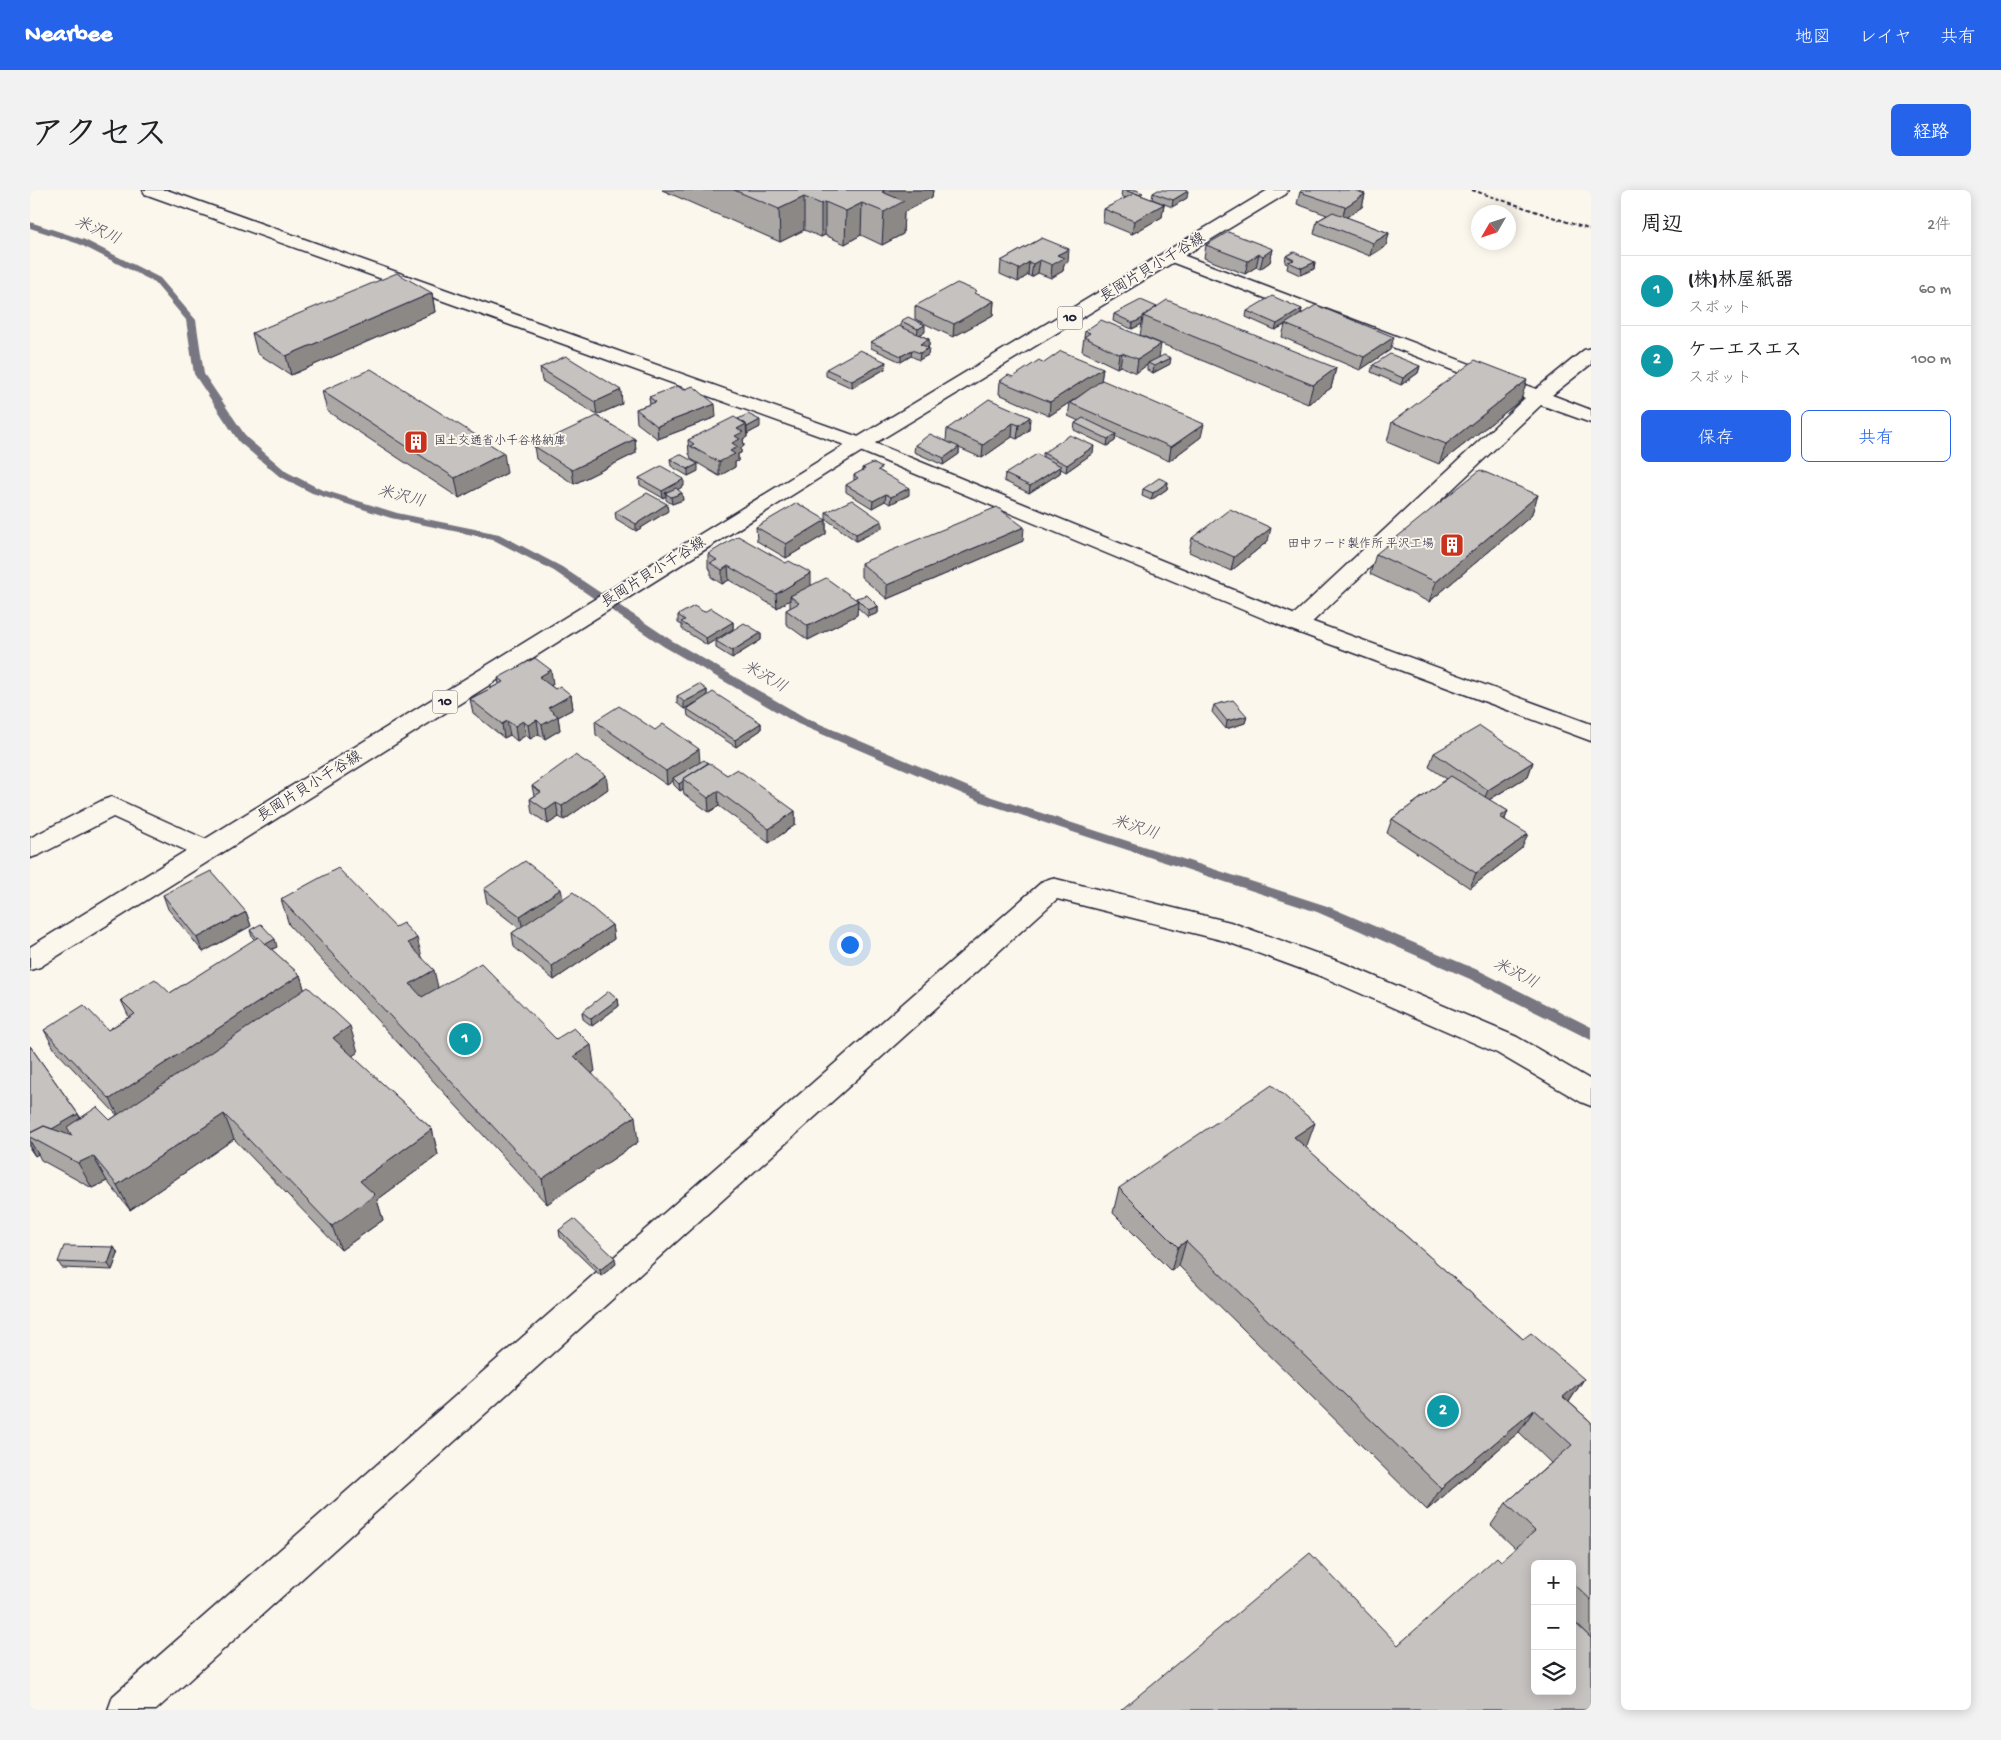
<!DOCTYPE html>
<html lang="ja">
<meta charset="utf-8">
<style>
body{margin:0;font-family:"Gochi Hand","Klee One",sans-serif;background:#f2f2f2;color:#202124}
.controls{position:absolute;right:15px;bottom:15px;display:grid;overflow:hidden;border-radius:8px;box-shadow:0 2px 12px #0003}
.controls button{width:45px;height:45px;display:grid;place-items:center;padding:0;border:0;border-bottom:1px solid #e0e0e0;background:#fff;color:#202124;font:25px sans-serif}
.compass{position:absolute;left:1441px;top:15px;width:45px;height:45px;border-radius:50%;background:#fff;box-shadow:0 2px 12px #0003;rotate:231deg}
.you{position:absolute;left:819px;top:754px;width:18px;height:18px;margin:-12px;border:4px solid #fff;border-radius:50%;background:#1a73e8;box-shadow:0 0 0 8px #1a73e833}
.badge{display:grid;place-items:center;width:32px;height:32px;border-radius:50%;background:#2563eb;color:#fff;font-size:16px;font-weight:700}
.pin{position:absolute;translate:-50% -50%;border:2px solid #fff;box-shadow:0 1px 5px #0006}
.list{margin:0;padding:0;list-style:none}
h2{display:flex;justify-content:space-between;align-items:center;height:65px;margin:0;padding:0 20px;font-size:21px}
h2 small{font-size:16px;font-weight:400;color:#757577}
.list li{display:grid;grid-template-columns:32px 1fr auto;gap:15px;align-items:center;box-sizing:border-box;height:70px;padding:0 20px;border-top:1px solid #e0e0e0}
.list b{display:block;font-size:19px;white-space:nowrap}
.list p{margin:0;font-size:16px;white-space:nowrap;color:#757577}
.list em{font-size:16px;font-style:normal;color:#757577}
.actions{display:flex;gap:10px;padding:15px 20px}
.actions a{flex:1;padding:11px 0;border:1px solid #2563eb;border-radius:8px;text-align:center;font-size:18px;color:#2563eb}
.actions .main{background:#2563eb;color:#fff}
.icon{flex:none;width:28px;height:28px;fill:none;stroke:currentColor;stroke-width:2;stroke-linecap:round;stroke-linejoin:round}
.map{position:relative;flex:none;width:1561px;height:1520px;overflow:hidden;border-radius:8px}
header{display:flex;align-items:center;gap:30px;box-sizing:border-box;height:70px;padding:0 25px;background:#2563eb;color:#fff}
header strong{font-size:24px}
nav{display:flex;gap:28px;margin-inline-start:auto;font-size:18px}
.intro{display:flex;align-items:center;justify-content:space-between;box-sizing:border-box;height:120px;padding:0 30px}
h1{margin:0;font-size:35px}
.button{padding:12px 22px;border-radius:8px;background:#2563eb;color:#fff;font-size:18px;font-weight:700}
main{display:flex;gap:30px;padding:0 30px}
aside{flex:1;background:#fff;border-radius:8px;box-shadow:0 2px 12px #0003}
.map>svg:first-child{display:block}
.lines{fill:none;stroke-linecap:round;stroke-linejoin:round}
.stream{fill:#787681;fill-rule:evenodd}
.street-casing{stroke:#22223b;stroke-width:3}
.secondary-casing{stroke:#22223b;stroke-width:3}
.primary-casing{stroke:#22223b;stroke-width:3}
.path{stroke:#22223b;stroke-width:2;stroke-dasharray:4 2.5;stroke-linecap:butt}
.street{fill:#fbf7ec;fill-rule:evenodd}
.secondary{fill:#fbf7ec;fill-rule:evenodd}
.primary{fill:#fbf7ec;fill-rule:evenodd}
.wall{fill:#aaa7a5;stroke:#22223b}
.shaded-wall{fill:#8b8886;stroke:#22223b}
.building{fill:#c6c2c0;stroke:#22223b}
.labels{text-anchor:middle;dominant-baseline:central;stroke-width:4;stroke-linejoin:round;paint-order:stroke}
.far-poi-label{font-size:12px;fill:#22223b;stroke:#fbf7ec;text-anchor:start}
.shield{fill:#fbf7ec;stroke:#636270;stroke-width:1}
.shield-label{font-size:14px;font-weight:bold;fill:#22223b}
.street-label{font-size:15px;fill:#22223b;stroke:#fbf7ec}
.water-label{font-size:16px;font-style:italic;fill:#545364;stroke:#fbf7ec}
</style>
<header>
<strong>Nearbee</strong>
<nav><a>地図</a><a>レイヤ</a><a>共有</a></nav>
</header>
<div class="intro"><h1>アクセス</h1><a class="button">経路</a></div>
<main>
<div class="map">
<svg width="1561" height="1520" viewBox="0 0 1561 1520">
<rect width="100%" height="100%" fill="#fbf7ec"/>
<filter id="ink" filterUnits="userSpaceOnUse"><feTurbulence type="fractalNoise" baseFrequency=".02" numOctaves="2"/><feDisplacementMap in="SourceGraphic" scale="10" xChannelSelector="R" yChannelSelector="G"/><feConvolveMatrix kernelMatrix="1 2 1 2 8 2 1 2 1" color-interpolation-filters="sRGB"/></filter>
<g filter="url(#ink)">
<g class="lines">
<path class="stream" d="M0 32 55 50 130 88 166 130 174 184 217 248 257 282 290 299 367 323 469 344 532 377 641 450 776 528 962 607 1297 716 1450 781 1561 837V850L1440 789 1287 722 954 613 768 534 633 456 524 381 462 349 361 328 282 303 249 286 209 252 164 184 156 130 124 92 49 54 0 38Z"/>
<g class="street-casing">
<path id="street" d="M1142 61 1506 199 1554 160 1561 158V174L1522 205 1561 220V233L1511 215 1275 439 1267 441 1259 439 1256 434 1259 429 1495 208 1136 70 1133 66 1136 62Z
M82 607 186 654 190 660 186 666 177 669 168 666 83 627 9 665 0 668V648L73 610Z
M1022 688 1200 732 1313 773 1487 847 1561 890V916L1551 912 1467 863 1293 787 1195 751 1027 709 126 1520H78L83 1506 1013 691Z"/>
</g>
<g class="secondary-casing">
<path id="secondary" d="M113 0H137L837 250 1275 429 1561 534V551L1259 439 823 258 115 4Z"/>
</g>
<g class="primary-casing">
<path id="primary" d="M1238 0H1258L1256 4 837 258 10 777 0 780V757L823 250Z"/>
</g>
<path class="path" d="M1442 0 1561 40"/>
<use href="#street" class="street"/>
<use href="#secondary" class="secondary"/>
<use href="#primary" class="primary"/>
</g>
<path class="wall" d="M632 0H903L902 7 874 22 873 44 852 55 831 45 815 54 795 45 791 47 774 40 750 52Z
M1092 0H1106L1113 6 1134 14 1132 27 1102 44 1073 32 1074 19 1096 8 1091 6Z
M1270 2 1335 4 1332 17 1316 27 1359 43 1356 56 1340 66 1284 44 1287 31 1297 25 1267 14Z
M1123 3 1157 8 1142 17 1122 9Z
M1012 48 1038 72 1034 74 1033 81 1021 88 1008 83 1001 87 998 85 988 92 970 84 971 71Z
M1176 55 1243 59 1240 72 1230 79 1226 77 1215 84 1174 68Z
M1256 66 1285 72 1284 79 1270 85 1257 79 1258 74 1255 73Z
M402 103 405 122 261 185 227 163 222 143Z
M946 104 964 111 963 125 923 147 885 129V116Z
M1127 117 1306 178 1301 198 1278 214 1110 145 1112 134 1102 139 1083 131 1084 124Z
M1272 119 1271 124 1360 160 1330 180 1252 147 1255 135 1245 140 1216 127 1217 121Z
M871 131 895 142 890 145 899 149V156L897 157 899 158 898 165 889 170 881 166 871 172 841 158V152L871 136Z
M1055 141 1129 167 1140 174 1123 183 1117 180V175L1106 183 1090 176 1087 178 1052 161Z
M856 172 855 179 822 198 796 186V179Z
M1014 173 1073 178 1071 191 1171 247 1139 271 1086 247 1085 251 1077 256 1044 240 1045 233 1049 231 1038 226 1040 213 1054 203 1019 226 969 204 970 191 983 187Z
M1343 175 1390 176 1388 183 1371 195 1341 182Z
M510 178 592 214 567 225 512 191Z
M292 201 477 283 429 308 297 221Z
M619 207 686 227 628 249 607 233 606 219 620 214Z
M1491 210 1409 274 1357 252 1362 232Z
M1000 227 999 240 987 249 982 247 952 268 929 258V264L913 275 884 262 885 255 916 251 917 239Z
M708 229 730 237 717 244V247L713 249 714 256 711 258V263L708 264V271L705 272V277L689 286 661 269 660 265 659 264 658 250Z
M605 249 606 263 544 294 506 269 504 256Z
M1013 263H1063L1036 282 1031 279 1030 283 999 303 974 291 975 284 1013 267Z
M640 269 668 281 658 286 641 276Z
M832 278 852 282 879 305 860 314 855 311 842 318 816 302V295L824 291V285L832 281Z
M609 288 654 296 648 299 653 310 642 314 636 310V306L633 308 610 295Z
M1138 292 1137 299 1121 310 1112 306 1113 299Z
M1508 305 1501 326 1399 412 1340 384 1346 364Z
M638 321 606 341 586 329 585 322Z
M796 322 852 338 826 351 796 329Z
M796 330V344L756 368 727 351 726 337Z
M1162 348 1238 351 1201 381 1159 362Z
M993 351 857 409 831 387V373Z
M678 364 781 395 826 411V408L848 416V423L838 427 827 417V425L778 450 756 434V420L760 418V410L747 418 699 390 692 394 681 387V380L678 378Z
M674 422 703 432V439L677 455 652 439V435L648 433V425Z
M731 443V450L702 468 686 458V451Z
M468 488 523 494 521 496 525 499 541 505 543 519 528 527 530 540 515 549 509 544 500 549 496 545 487 551 480 545 474 548 443 523 440 509 469 494Z
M677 500V506L731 533V540L706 557 658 526 657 519 665 514 654 519 647 513V506Z
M1184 515 1217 526 1215 533 1196 539 1182 522Z
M565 531 670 573 697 585 765 621V635L739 653 689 616 679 622 654 604 653 599 650 601 644 595 643 591 637 595 566 545Z
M1404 563 1503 572 1498 586 1459 610 1478 621 1475 629 1492 658 1440 698 1357 643 1362 629 1417 589 1399 577Z
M502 596 578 599 534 630 529 627 518 634 502 623 500 609 504 606Z
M454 699 533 709 582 735 584 749 524 790 484 757 482 743 489 738 457 713Z
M133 705 216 722 221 736 173 762 138 719Z
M251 709 392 767 408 798 526 849 565 881 562 883 608 952 517 1014 259 735Z
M220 740 247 757 241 759 270 785 274 799 328 862 322 866 402 939 408 965 347 1010 353 1030 311 1060 204 949 100 1020 77 991 62 998 11 970 8 964 5 966 0 959V856L51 928 80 930 87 925 25 860 14 840H78L99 827 91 810 140 803 225 750 222 747Z
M588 809 589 816 562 836 553 829 552 822Z
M1276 958 1493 1149 1554 1189 1539 1212 1561 1232V1448L1542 1430V1374H1505V1501L1561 1448V1517L1558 1520H1091L1368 1455 1471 1371 1486 1359 1461 1335 1476 1313 1521 1273 1489 1242 1397 1320 1149 1076 1141 1081 1083 1023 1089 998Z
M529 1040 586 1074 571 1086 530 1047Z
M84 1057 88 1064 82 1080 32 1078 28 1072Z"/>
<path class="shaded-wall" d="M855 0H903L902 7 874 22 873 44 852 55 854 22 852 2Z
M1158 1 1157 8 1142 17 1143 10Z
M1335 4 1332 17 1312 30 1315 17Z
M774 7V40L750 52 749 19Z
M795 12V45L791 47V14Z
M832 13 831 45 815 54 816 21Z
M1134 14 1132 27 1102 44 1104 31Z
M1359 43 1356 56 1340 66 1343 53Z
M1039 59 1038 72 1034 74 1033 81 1021 88 1022 75 1027 65Z
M1243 59 1240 72 1230 79 1233 66Z
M1229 64 1226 77 1215 84 1218 71Z
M1010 70 1008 83 1001 87 1003 74Z
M999 72 998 85 988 92 989 79Z
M1285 72 1284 79 1270 85 1272 78Z
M402 103 405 122 261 185 256 166Z
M964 111 963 125 923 147 924 134Z
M1272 119 1270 126 1245 140 1247 134Z
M1113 128 1112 134 1102 139 1103 133Z
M895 135V142L887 146 888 139Z
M1364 147 1360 160 1330 180 1334 167Z
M899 149V156L890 161V154Z
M1131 154 1129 168 1118 173 1117 175 1106 183 1108 169Z
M899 158 898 165 889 170 890 163Z
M882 160 881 166 871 172V166Z
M1092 163 1090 176 1087 178 1089 164Z
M1141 168 1140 174 1123 183 1124 176Z
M856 172 855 179 822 198V191Z
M1390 176 1388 183 1371 195 1373 188Z
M1073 178 1071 192 1019 226 1020 212Z
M1306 178 1301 198 1278 214 1283 195Z
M1497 190 1491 210 1409 274 1416 254Z
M591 200 592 214 567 225 565 212Z
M685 214 686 227 628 249 627 236Z
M1000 227 999 240 987 249 989 235Z
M730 230V237L717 244V237Z
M983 233 982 247 952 268 953 255Z
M716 234 717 247 713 249 714 256 711 258V263L708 264V271L705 272V277L689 286V272L702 253 707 239Z
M1174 234 1171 247 1139 271 1141 257Z
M1086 244 1085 251 1077 256 1078 249Z
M605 249 606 263 544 294 542 280Z
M1064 256 1063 263 1036 282 1037 275Z
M929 257V264L913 275 914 268Z
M474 263 477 283 429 308 425 288Z
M668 274V281L658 286V279Z
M1031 276 1030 283 999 303 1000 296Z
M654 289V296L638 305 635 303 636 306 633 308 632 301Z
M1138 292 1137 299 1121 310 1123 303Z
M879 298V305L860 314 861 307Z
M652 303 653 310 642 314 641 307Z
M856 304 855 311 842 318 843 311Z
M1508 305 1501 326 1399 412 1406 392Z
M637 314 638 321 606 341V334Z
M796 330V344L756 368V354Z
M852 331V338L826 351V344Z
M994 337 993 351 857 409V395Z
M1241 338 1238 351 1201 381 1204 367Z
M698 376 699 390 692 394V380Z
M781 383V397L760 406V410L747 418 746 404Z
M828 411 827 425 778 450V436Z
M848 416V423L838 427V420Z
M703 432V439L677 455 676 448Z
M731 443V450L702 468V461Z
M521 480 523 494 512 501 509 487Z
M677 500V507L654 519V512Z
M541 505 543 519 528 527 530 540 515 549 512 535 518 518Z
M1217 526 1215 533 1196 539 1197 531Z
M507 530 509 544 500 549 498 535Z
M477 531 480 545 474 548 472 534Z
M493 531 496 545 487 551 485 536Z
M731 533V540L706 557 705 550Z
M669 559 670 573 643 588V591L637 595 636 581Z
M1503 572 1498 586 1452 614 1458 600Z
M576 585 578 599 534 630 532 616Z
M653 591V599L650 601 649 594Z
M688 601 689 616 679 622 678 608Z
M526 613 529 627 518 634 516 620Z
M765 621V635L739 653V639Z
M1478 621 1472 636 1470 627Z
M1498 644 1492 658 1440 698 1446 683Z
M531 699 534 713 493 740 490 726Z
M216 722 221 736 173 762 167 748Z
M582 735 584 749 524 790 522 776Z
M387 748 394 774 378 753Z
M245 749 247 757 236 762 233 755Z
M404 780 410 806 387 820 380 794Z
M270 785 276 805 90 928 80 909Z
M588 809 589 816 562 836 561 829Z
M320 836 328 862 311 874 303 848Z
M561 855 565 881 549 892 544 866Z
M48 924 56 938 20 957 4 949Z
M194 924 204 949 100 1020 87 995Z
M605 926 608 952 517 1014 512 989Z
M1285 933 1276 958 1264 947Z
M402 939 408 965 347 1010 353 1030 311 1060 302 1036 330 991Z
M0 951 8 964 5 966 0 957Z
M63 966 77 991 62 998 48 973Z
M1156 1051 1149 1076 1141 1081 1148 1057Z
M84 1057 88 1064 82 1080 78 1074Z
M585 1068 586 1074 571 1086 570 1080Z
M1554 1189 1538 1213 1533 1207Z
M1504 1220 1489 1242 1397 1320 1411 1298Z"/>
<path class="building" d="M704 0H855L852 2 874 11 854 22 832 13 816 21 795 12 791 14 774 7 749 19Z
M1093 0H1106L1113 3 1110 5 1105 3H1103Z
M1128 0H1154L1158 1 1143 10 1123 3Z
M1272 0H1324L1335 4 1315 17 1270 2Z
M1105 3 1134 14 1104 31 1074 19Z
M1303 22 1359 43 1343 53 1287 31Z
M1198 42 1243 59 1233 66 1229 64 1218 71 1176 55Z
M1012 48 1039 59 1027 65 1034 68 1022 75 1010 70 1003 74 999 72 989 79 971 71Z
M1264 62 1285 72 1272 78 1258 72 1264 70 1256 66Z
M367 83 402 103 256 166 222 143Z
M927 93 947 101 944 103 964 111 924 134 885 116Z
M1242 106 1272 119 1247 134 1217 121Z
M1111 110 1127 117 1113 126V128L1103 133 1084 124Z
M1137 110 1306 178 1283 195 1113 126Z
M1286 115 1364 147 1334 167 1255 134Z
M878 127 895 135 888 139 871 131Z
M1071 130 1131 154 1108 169 1092 163 1089 164 1054 147 1060 143 1055 141Z
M869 136 899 149 890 154 899 158 890 163 882 160 871 166 841 152Z
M830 160 856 172 822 191 796 179Z
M1031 161 1073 178 1020 212 970 191 978 185 983 187 1009 170 1014 173Z
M1360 164 1390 176 1373 188 1343 175Z
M1134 165 1141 168 1124 176 1118 173Z
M536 166 591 200 565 212 510 178Z
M1445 170 1497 190 1416 254 1362 232Z
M341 179 474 263 425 288 292 201Z
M1072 190 1174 234 1141 257 1040 213Z
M648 196 653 200 663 196 685 214 627 236 606 219 626 212 619 207Z
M959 209 1000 227 989 235 983 233 953 255 917 239Z
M718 224 730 230 717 237 716 234 708 229Z
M567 226 605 249 542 280 504 256Z
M704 227 716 234 707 239 713 242 705 246 710 249 702 253 708 257 700 261 705 264 689 272 660 256 664 254 658 250Z
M1053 228 1086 244 1078 249 1045 233Z
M900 244 929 257 914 268 885 255Z
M1040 245 1064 256 1037 275 1013 263Z
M650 264 668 274 658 279 640 269Z
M1007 264 1031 276 1000 296 975 284Z
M843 273 852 278 848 280 879 298 861 307 856 304 843 311 816 295 828 288 824 285 835 279 832 278Z
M631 276 654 289 632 301 609 288Z
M1450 280 1508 305 1406 392 1346 364Z
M1129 288 1138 292 1123 303 1113 299Z
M646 298 652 303 641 307 635 303Z
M617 303 637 314 606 334 585 322Z
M822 310 852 331 826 344 796 322Z
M767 313 796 330 756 354 726 337Z
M967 317 994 337 857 395 831 373Z
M1200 319 1241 338 1204 367 1162 348Z
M708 346 756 373 759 371 781 383 746 404 698 376 692 380 680 373 687 370 678 364Z
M796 388 828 411 778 436 756 420 769 413 760 406Z
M837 405 848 416 838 420 826 408Z
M664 416 674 422 681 418 703 432 676 448 651 432 655 430 648 425Z
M714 433 731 443 702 461 686 451Z
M505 468 521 480 509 487 525 499 530 496 541 505 518 518 528 526 512 535 507 530 498 535 493 531 485 536 477 531 472 534 440 509 473 492 468 488Z
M669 494 677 500 654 512 647 506Z
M683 502 731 533 705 550 657 519Z
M1203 510 1217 526 1197 531 1184 515Z
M589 516 625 540 633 534 669 559 636 581 565 531Z
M1450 536 1503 572 1458 600 1404 563Z
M545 565 576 585 532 616 526 613 516 620 500 609 511 602 502 596Z
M674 570 678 573 653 589V591L649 594 643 588Z
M679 573 697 585 707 579 765 621 739 639 688 601 678 608 653 589Z
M1421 586 1478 621 1470 627 1498 644 1446 683 1362 629Z
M495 671 531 699 490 726 454 699Z
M308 678 365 737 373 733 387 748 378 753 404 780 380 794 392 807 451 773 526 849 544 838 561 855 544 866 605 926 512 989 251 709Z
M181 681 216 722 167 748 133 705Z
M543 702 582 735 522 776 482 743Z
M231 734 245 749 236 754 228 747 227 748 220 740Z
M228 747 270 785 80 909 14 840 54 815 78 840 105 824 91 810 125 789 140 803Z
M278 797 320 836 303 848 402 939 330 991 345 1005 302 1036 194 924 87 995 63 966 48 973 0 947V943L14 936 42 946 37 937 67 917 80 930Z
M579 801 588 809 561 829 552 822Z
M0 856 48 924 22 939 14 936 0 943Z
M1242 895 1285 933 1264 947 1493 1149 1501 1143 1554 1189 1533 1207 1561 1232V1410L1542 1392V1374H1505V1501H1542V1430L1561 1448V1516L1557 1520H1091L1280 1363 1368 1455 1467 1367 1471 1371 1505 1341 1476 1313 1542 1255 1504 1220 1411 1298 1156 1051 1148 1057 1089 998Z
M544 1029 585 1068 570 1080 529 1040Z
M34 1056 84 1057 78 1074 28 1072Z"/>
</g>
<defs>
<g id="building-square" transform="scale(1.25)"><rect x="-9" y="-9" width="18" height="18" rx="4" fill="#c8321e" stroke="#fbf7ec"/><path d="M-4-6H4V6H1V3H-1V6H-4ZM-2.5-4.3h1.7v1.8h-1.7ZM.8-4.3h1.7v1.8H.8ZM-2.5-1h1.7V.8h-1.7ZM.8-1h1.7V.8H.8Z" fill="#fff"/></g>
</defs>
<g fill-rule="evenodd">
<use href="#building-square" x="386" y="252"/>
<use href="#building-square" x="1422" y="355"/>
</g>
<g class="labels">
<g class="far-poi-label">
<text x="404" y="252">国土交通省小千谷格納庫</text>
<text x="1404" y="355" text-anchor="end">田中フード製作所 平沢工場</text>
</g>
<g class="shield">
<rect x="1027.5" y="116.5" width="25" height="23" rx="4"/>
<rect x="402.5" y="500.5" width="25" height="23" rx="4"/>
</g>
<g class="shield-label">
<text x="1040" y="128">10</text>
<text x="415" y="512">10</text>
</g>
<g class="street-label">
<text transform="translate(1123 78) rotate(-31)">長岡片貝小千谷線</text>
<text transform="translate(624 383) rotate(-32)">長岡片貝小千谷線</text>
<text transform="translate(280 597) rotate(-32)">長岡片貝小千谷線</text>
</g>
<g class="water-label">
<text transform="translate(67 42) rotate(24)">米沢川</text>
<text transform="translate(371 308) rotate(14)">米沢川</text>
<text transform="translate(734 488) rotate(30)">米沢川</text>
<text transform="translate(1105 639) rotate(18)">米沢川</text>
<text transform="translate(1485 785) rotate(27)">米沢川</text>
</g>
</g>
</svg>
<div class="controls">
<button>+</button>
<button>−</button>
<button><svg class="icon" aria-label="layers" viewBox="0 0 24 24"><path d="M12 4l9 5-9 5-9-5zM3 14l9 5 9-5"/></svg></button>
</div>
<svg class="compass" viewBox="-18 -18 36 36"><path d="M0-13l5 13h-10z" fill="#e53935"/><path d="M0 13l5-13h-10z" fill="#757577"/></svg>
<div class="you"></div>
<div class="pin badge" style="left:435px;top:849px;background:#0f9aa8">1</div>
<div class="pin badge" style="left:1413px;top:1221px;background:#0f9aa8">2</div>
</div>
<aside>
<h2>周辺<small>2件</small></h2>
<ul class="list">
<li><span class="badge" style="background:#0f9aa8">1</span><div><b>(株)林屋紙器</b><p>スポット</p></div><em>60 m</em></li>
<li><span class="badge" style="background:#0f9aa8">2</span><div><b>ケーエスエス</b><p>スポット</p></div><em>100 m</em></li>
</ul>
<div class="actions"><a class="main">保存</a><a>共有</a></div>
</aside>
</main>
